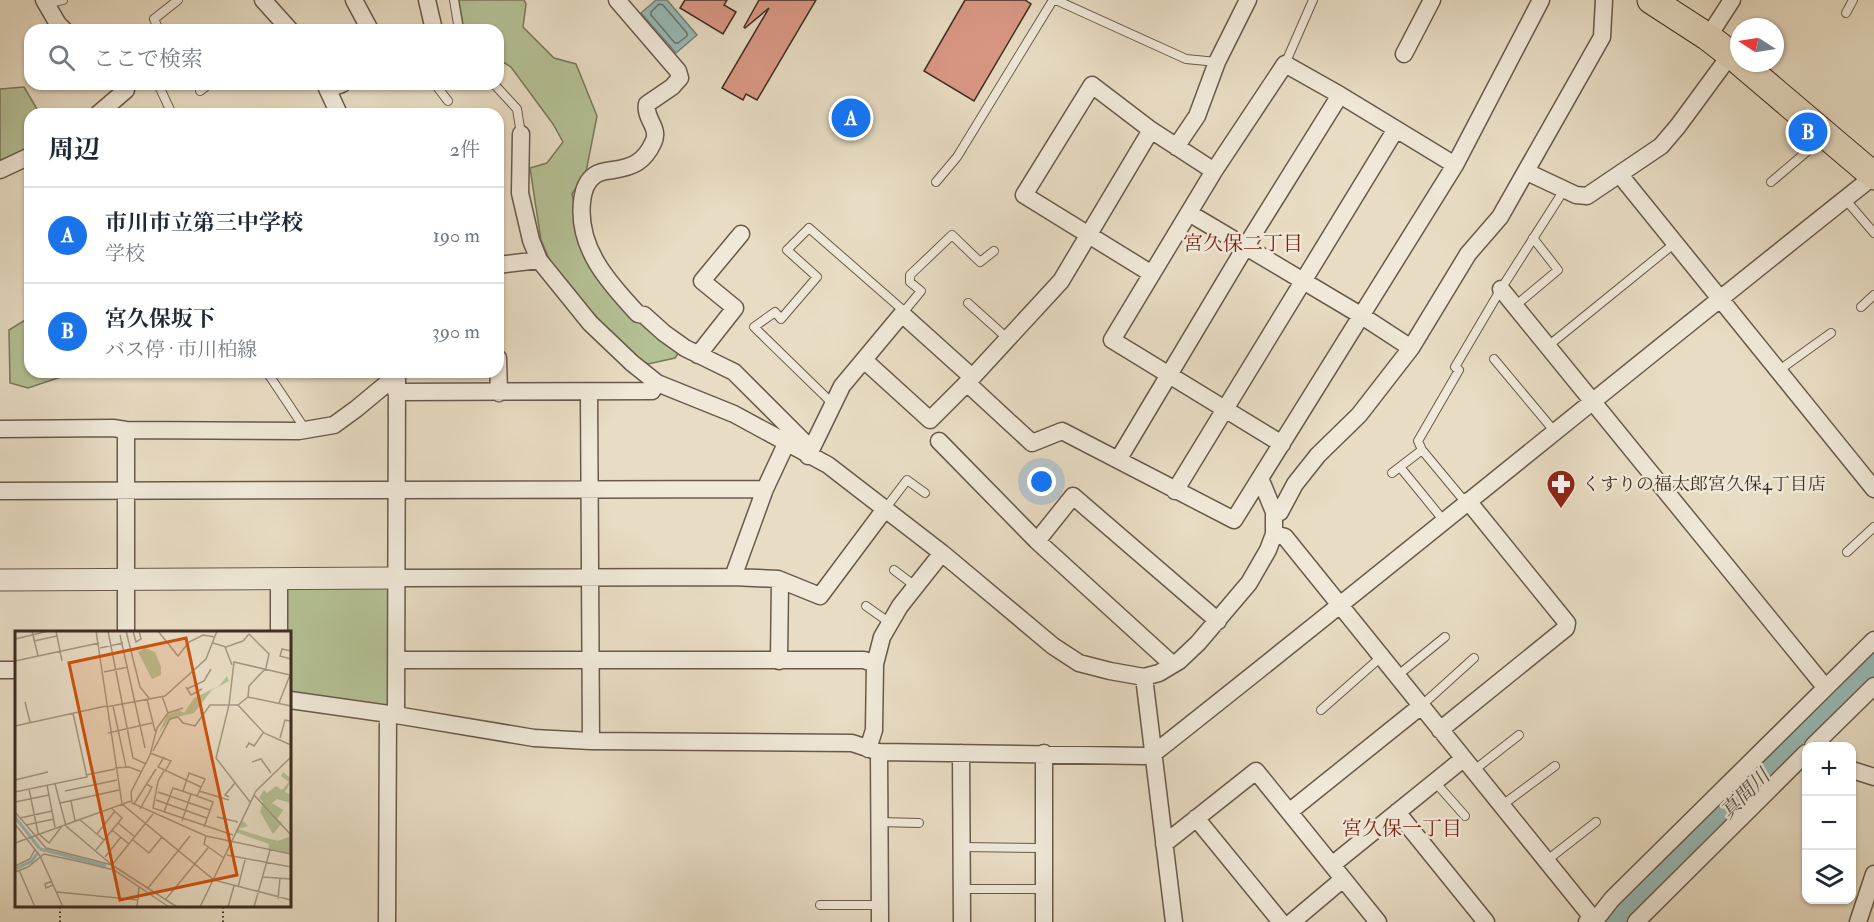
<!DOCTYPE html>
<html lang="ja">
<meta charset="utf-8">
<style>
body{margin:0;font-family:"IM FELL Double Pica","Noto Serif JP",serif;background:#f6f6f7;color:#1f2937}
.controls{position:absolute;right:18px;bottom:18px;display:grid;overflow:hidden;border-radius:12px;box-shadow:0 2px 4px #0004}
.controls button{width:54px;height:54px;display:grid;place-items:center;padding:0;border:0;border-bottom:2px solid #e0e1e3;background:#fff;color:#1f2937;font:30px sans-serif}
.compass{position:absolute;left:1730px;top:18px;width:54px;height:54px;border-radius:50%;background:#fff;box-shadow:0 2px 4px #0004;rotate:282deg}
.you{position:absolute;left:1042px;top:482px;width:21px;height:21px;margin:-15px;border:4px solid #fff;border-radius:50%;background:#1a73e8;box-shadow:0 0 0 9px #1a73e833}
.badge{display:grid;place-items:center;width:39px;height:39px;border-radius:50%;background:#1a73e8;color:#fff;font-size:20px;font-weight:700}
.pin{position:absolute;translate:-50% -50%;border:3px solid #fff;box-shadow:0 2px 6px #0006}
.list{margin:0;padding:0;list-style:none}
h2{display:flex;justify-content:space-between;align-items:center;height:78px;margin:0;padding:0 24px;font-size:26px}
h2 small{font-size:20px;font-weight:400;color:#747a83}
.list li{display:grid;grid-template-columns:39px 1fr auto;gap:18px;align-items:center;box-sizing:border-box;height:96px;padding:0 24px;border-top:2px solid #e0e1e3}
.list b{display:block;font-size:22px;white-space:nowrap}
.list p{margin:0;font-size:20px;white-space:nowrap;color:#747a83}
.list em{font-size:20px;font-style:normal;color:#747a83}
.icon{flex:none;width:33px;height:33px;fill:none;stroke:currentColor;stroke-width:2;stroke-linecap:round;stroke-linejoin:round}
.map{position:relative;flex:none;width:1874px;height:922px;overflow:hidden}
.search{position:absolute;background:#fff;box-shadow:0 2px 4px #0004;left:24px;top:24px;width:480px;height:66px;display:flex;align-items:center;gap:15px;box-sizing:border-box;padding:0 21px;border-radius:18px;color:#747a83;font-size:22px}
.panel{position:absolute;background:#fff;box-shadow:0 2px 4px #0004;left:24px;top:108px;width:480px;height:270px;border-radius:18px}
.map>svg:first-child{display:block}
.green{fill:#b4c195;stroke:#7a775c;stroke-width:1.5}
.water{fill:#97bbb7;stroke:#74827c;stroke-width:1.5}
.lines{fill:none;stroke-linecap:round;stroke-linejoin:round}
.shore{stroke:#6b746d;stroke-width:1.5}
.river{stroke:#97bbb7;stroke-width:26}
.building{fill:#da9885;stroke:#3f2d23;stroke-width:1.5}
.service-casing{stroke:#69594b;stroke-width:10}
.minor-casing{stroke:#69594b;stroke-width:19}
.tertiary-casing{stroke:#69594b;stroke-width:23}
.primary-casing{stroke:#3f2d23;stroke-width:29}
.path{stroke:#3f2d23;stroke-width:2;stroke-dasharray:1.5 3;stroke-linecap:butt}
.service{stroke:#f0e9d9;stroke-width:8}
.minor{stroke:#f0e9d9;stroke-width:16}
.tertiary{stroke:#f0e9d9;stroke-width:21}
.primary{stroke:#e8ddc4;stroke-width:27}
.labels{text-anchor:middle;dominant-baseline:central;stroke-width:5;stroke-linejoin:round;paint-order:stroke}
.poi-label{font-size:18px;fill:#3f2d23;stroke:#f0e9d9;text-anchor:start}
.neighbourhood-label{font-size:20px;fill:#7a1f14;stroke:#f0e9d9}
.water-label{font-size:20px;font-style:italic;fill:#555048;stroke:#f0e9d9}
.inset-river{fill:none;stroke:#97bbb7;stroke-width:3}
.inset-road{fill:none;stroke:#a49784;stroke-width:1.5}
.view{fill:#cf520f;fill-opacity:0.15;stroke:#cf520f;stroke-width:3}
.inset-edge{fill:none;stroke:#3f2d23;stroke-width:3}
</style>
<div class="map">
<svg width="1874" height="922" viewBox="0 0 1874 922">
<rect width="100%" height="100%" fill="#e8ddc4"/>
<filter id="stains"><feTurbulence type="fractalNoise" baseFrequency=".00333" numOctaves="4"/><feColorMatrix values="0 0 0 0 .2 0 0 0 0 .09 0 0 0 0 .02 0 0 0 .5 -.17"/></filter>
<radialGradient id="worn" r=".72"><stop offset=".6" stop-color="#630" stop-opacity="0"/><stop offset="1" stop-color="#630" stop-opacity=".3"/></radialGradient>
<path class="green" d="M459 0H524L526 4 523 27 554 58 576 64 597 116 586 172 572 194 584 253 645 328 680 351 675 358 648 364 631 356 553 268 541 240 530 168 547 163 563 142 553 124 511 67 498 59V30H464Z
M24 87 40 114H30V147L0 161V89Z
M30 317V372H76L28 388 10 383 9 330Z
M397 578 396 715 290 700V632H279V579Z"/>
<path class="water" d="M656 0H667L697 35 676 53 641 13Z"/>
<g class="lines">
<path class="shore" d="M659 4 663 5 687 33V36L678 43H675L651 15V12Z"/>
<path class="river" d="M1616 922 1620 916 1874 666"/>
</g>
<path class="building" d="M685 0H727L724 5 736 12 723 34 680 8Z
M759 0H816L757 100 746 94 743 100 722 88 769 8 745 28 744 27Z
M965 0H1025L1031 4 974 101 924 71Z"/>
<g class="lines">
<g class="service-casing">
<path id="service" d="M454 0 459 30
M1056 0 1186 59 1217 62
M46 4 63 0
M1846 13 1853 0
M159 30 154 19 178 0
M1285 64 1313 0
M158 84 172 114
M435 84 448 101
M494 84 517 109 521 134
M200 91 209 84
M936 182 957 157 1053 0
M1771 182 1823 138
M1845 199 1874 233
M968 303 1007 338
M1515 306 1558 270 1533 238
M1861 307 1874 295
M902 314 921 291 910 282V275L952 235 980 262 994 251
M1548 346 1675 243
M1494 359 1555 432
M1778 371 1831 333
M267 372 305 429
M833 404 754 327 775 312 781 319 817 277 787 250 809 228 904 311
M1400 467 1444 521
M1392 473 1422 450
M1466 503 1422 450 1418 441 1459 370 1455 367 1501 289 1564 190
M885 509 907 480 925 493
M1847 552 1874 527
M894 570 915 586
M866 606 890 623
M1397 676 1445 637
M1421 706 1474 658
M1321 710 1381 657
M1473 771 1519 735
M1435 782 1465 816
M1501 806 1555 766
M879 822 919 823
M961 847 1044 848
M1546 861 1596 822
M961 889H1044
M820 905H880"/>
</g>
<g class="minor-casing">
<path id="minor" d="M44 0 58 24 64 30
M263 0 290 30
M354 0 370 30
M427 0 434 30
M617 0 678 71 680 78 672 87 647 104C644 119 661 128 653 143 644 162 633 167 613 170 607 171 601 171 595 175 586 181 583 191 582 202 577 248 609 283 638 314L644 315 664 333 685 348 734 372 811 449
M1708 37 1732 0
M1404 54 1432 0
M325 84 339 114
M328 89 342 84
M98 114 126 90 120 84
M521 134 520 193 531 240 539 260 590 323 632 363 657 383 734 414 828 465 942 553 1053 646 1079 663 1110 671 1144 677 1159 673 1179 661 1198 643 1249 583 1268 550 1274 534V512L1260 478
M1176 147 1197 116 1217 62 1248 0
M0 170 30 156
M1527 172 1576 195 1587 196 1661 146 1678 126 1731 54
M1620 175 1874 489
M1189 213 1362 316 1411 348
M498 265 539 260
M1152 274 1024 195 1092 85 1151 130 1214 171
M1501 289 1825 687
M698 355 735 308 702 281 741 234
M498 358 499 393
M864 360 930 420 967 383 1061 281 1151 130
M967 383 1032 443 1062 431 1234 520 1455 165 1541 0
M396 392 652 391 657 383
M589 393 591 741
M0 429 113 428 126 430 299 431 334 425 356 409 397 375
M126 430V632
M939 441 1037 541 1172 664
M1282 444 1112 340 1214 171 1285 64 1340 95 1455 165
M808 456 842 386 902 314 972 377
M1118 460 1246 246 1340 95
M0 491 765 489
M1175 491 1396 129
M1274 512H1280L1295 484 1318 455 1359 415 1411 348 1468 254 1500 217 1602 37 1604 0
M1274 534 1285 537 1595 921 1587 922
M1037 541 1073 496 1218 621
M733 577 765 489 786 444
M397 578 733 577 778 579 820 596 885 509
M279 579V632
M397 660H864L875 664
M779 661 780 580
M0 670H16
M1144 677 1174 922
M290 700 396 715 534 738 591 741 852 743 879 752 1144 756 1153 754C1395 563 1633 367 1874 176
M396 715 397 372
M1440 730 1566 628 1567 623 1468 501
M1813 746 1874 686
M868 749 874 730 875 664 882 637 900 606 942 553
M879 752 880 922
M961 753 962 922
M1044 753V922
M1852 770 1874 777
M1289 812 1421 706
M1397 812 1486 922
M1196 818 1281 922
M1164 844 1256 771 1378 922
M1332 865 1463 759
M387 922 388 714
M1292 922 1343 879
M1594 922 1612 899 1874 640
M1636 922 1806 753
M1858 922 1874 874"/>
</g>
<g class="tertiary-casing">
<path id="tertiary" d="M0 580 397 578"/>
</g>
<g class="primary-casing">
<path id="primary" d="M1651 0 1708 37 1739 61
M1741 63 1874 176"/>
</g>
<path class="path" d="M60 922V906
M223 922V906"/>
<use href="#service" class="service"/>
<use href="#minor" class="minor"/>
<use href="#tertiary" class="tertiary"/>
<use href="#primary" class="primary"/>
</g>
<defs>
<g id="pharmacy-pin" transform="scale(1.5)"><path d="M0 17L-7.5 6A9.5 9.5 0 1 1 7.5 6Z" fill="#8f2418" stroke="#f0e9d9"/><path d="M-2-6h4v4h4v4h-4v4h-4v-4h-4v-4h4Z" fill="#fff"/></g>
</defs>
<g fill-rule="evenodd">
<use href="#pharmacy-pin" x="1561" y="484"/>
</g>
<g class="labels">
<g class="poi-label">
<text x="1582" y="484">くすりの福太郎宮久保4丁目店</text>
</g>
<g class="neighbourhood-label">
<text x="1243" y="243">宮久保二丁目</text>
<text x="1402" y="828">宮久保一丁目</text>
</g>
<g class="water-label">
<text transform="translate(1745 794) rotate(-45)">真間川</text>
</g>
</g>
<g transform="translate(15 631)">
<rect width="276" height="276" fill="#e8ddc4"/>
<path d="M130 17 140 21 146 36V44L137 48 123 21ZM212 45 214 50 197 59 179 82 155 88 144 102 152 84 164 79 169 82 179 67 204 55ZM268 141 274 146 276 142V151L270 161 276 164V172L262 168 257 172 268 179 262 188 267 192 258 203 245 181 248 171 244 167 249 159 252 162 261 155 267 159 274 151 266 145ZM227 189 233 195 223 198 248 206 263 210 276 205V223L253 218 254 213 220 201Z" fill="#b4c195"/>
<path class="inset-river" d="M0 186 25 218M25 218 91 235M0 238 17 230 23 221"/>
<path class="inset-road" d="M17 0 23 25M41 0 47 30M81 0 107 173 199 249 276 269M93 0 118 127 131 133M111 0 125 56 134 67M118 0 121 11 126 8 124 0M143 0 163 25 174 11 188 4 200 6M105 4 130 117M0 8 34 0M19 10 42 5M198 12 211 16 228 10 234 3M210 16 217 34M85 17 108 12M276 20 267 18 265 25 276 28M0 30 84 12M89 41 113 36M171 56 176 64 187 58M172 58 189 50 196 38M147 65 153 82M233 66 234 55 251 37 254 23 234 3M132 68 140 100M10 71 15 91M214 74 219 31 275 44 264 72M214 74 201 127 235 171M223 74 249 102 276 114M98 75 111 136M91 76 150 65 191 28 202 0M168 77 153 82 142 97 135 124 116 161 117 172 191 205 276 223M0 95 91 75M93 102 137 92M265 107 270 89 276 90M231 117 234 112 239 115 248 102M138 120 155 88 163 86 168 92 180 95 195 74H223L233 66 276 75M135 122 156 130 150 140M149 126 143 136 186 156M237 131 246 128 256 142M100 137 114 136 127 141M149 140 143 150 138 177 218 204M71 144 100 138M0 149 33 141M40 153 45 172 104 159M32 154 40 196M14 158 23 202 34 212M50 160 102 149M168 160 174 142 190 148 182 165M184 160 214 169M0 161 72 146 58 82M143 161 195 179M239 164 276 204M214 166 210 164 220 152M141 169 192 187M56 170 60 190M0 171 34 164M45 172 51 195 97 234 138 183M119 173 141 138M125 178 137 156 131 153M0 181 31 217 97 234 162 276M149 181 158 157 182 165 198 171 189 196M202 186 223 191M5 187 37 180M64 188 89 209M167 190 176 163M103 192 120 206M0 193 25 225 48 276M11 194 39 188M97 199 114 213M82 203 100 180M191 205 189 213 209 227M118 209 134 222 147 206M0 212 116 170M34 212 47 195M81 219 107 187 96 177M212 224 276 236M90 226 106 206M0 235 15 228 20 218M4 239 20 276M0 241 13 236 29 223 62 230 99 239 154 276M248 246 276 248M37 250 30 253 31 257 38 254M223 256 230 229M133 257 175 205M42 261 123 269M151 268 193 217M263 268 265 247M122 276 124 256M185 276 241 160 276 126M213 276 219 255M239 276 255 219"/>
<path class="view" d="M171 7 222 244 105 269 54 32Z"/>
<rect width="276" height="276" class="inset-edge"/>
</g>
<rect width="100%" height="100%" filter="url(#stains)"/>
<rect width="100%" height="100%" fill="url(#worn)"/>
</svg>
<div class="controls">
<button>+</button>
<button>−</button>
<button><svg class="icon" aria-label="layers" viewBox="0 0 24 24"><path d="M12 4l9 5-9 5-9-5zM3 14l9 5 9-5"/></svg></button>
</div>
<svg class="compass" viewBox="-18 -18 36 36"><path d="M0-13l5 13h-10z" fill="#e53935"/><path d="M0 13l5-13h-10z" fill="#747a83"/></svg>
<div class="you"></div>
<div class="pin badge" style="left:851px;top:118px">A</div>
<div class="pin badge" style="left:1808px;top:132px">B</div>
<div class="search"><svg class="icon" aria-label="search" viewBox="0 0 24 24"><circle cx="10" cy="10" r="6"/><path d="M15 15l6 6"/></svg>ここで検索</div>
<section class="panel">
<h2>周辺<small>2件</small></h2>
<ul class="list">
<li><span class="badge">A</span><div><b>市川市立第三中学校</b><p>学校</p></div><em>190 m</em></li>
<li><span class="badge">B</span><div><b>宮久保坂下</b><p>バス停 · 市川柏線</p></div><em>390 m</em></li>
</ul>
</section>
</div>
